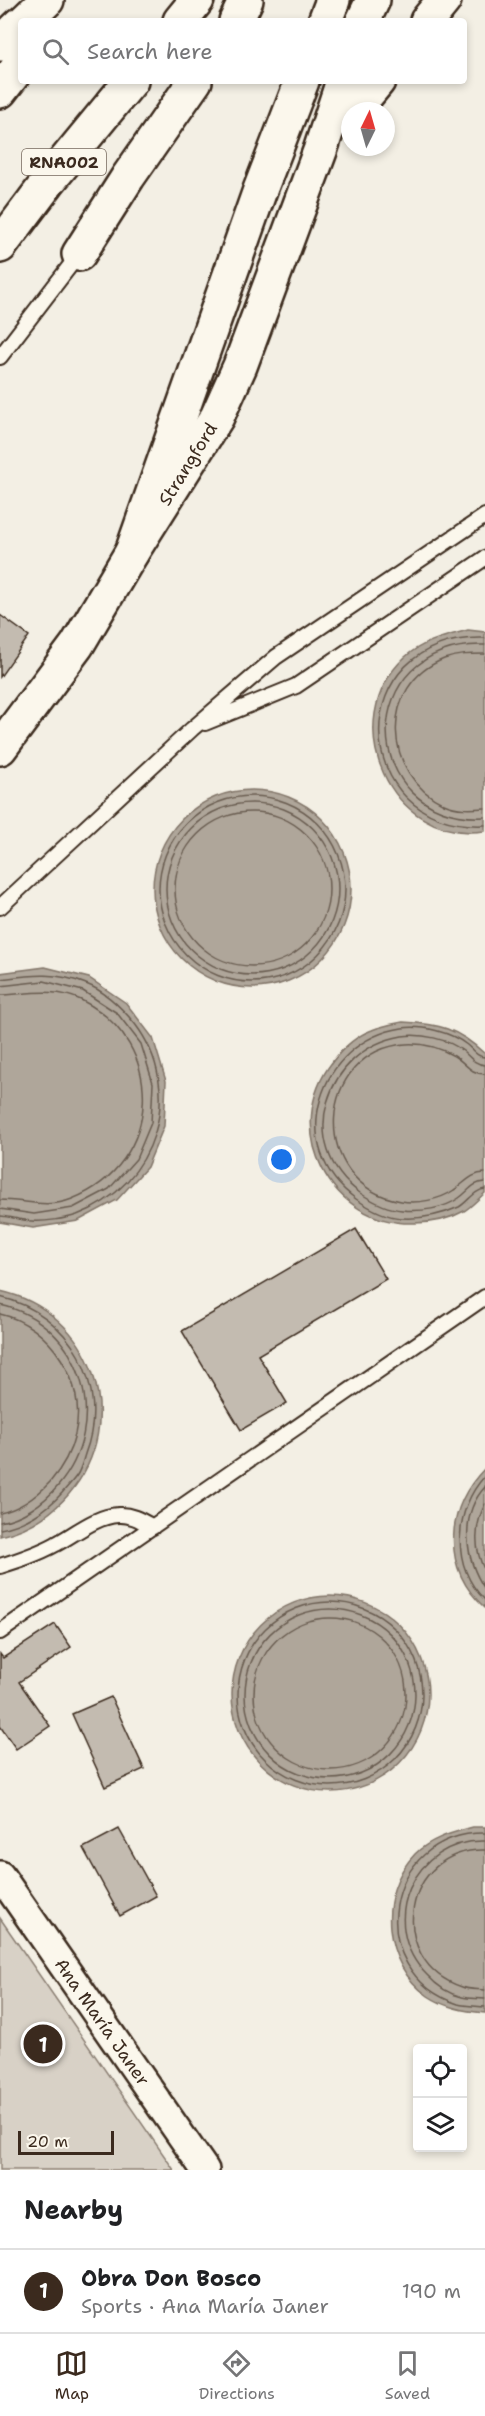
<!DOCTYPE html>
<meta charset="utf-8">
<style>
body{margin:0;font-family:"Shantell Sans",sans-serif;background:#f2f2f2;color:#202124}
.controls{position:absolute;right:18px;bottom:18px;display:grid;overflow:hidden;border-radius:6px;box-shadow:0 3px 9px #0003}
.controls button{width:54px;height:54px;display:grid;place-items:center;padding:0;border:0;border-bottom:2px solid #e0e0e0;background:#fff;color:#202124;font:30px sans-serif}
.compass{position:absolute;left:341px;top:102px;width:54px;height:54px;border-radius:50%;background:#fff;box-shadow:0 3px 9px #0003;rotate:5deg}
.scale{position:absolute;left:18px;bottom:15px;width:96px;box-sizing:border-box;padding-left:6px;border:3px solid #3b2a1e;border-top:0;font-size:16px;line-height:21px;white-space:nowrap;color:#3b2a1e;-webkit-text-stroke:4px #fbf7ec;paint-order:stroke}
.you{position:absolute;left:282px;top:1160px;width:21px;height:21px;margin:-15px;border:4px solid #fff;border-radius:50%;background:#1a73e8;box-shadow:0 0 0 9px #1a73e833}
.badge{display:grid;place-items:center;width:39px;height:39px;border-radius:50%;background:#3b2a1e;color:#fff;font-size:20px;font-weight:700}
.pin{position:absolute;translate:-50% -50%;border:3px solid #fff;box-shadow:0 2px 6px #0006}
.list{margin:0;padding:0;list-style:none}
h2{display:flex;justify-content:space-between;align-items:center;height:78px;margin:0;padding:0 24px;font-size:26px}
h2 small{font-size:20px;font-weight:400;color:#757577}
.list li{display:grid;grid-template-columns:39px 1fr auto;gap:18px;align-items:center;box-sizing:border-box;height:84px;padding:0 24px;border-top:2px solid #e0e0e0}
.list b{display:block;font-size:22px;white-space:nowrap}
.list p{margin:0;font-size:20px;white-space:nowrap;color:#757577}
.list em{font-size:20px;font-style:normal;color:#757577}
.icon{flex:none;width:33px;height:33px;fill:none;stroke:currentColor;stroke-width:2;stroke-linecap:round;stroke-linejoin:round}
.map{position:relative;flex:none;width:485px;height:2170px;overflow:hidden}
.search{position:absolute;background:#fff;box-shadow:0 3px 9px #0003;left:18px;right:18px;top:18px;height:66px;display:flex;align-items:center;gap:15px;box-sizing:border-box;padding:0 21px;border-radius:6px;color:#757577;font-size:22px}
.sheet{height:162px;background:#fff}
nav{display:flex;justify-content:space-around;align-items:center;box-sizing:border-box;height:84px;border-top:2px solid #e0e0e0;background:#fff;font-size:16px;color:#757577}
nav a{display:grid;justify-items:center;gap:3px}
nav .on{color:#3b2a1e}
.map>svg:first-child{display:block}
.green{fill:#d8d1c6;stroke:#8a7e72;stroke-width:1.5}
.water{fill:#afa69a;stroke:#817468;stroke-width:1.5}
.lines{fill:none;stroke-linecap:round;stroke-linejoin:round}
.shore{stroke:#695c50;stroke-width:1.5}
.building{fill:#c3bbb0;stroke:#3b2a1e;stroke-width:1.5}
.lane-casing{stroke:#3b2a1e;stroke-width:18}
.street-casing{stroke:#3b2a1e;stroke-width:32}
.secondary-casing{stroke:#3b2a1e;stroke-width:38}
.highway-casing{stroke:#3b2a1e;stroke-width:38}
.lane{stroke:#fbf7ec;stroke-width:14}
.street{stroke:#fbf7ec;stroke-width:27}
.secondary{stroke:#fbf7ec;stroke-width:33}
.highway{stroke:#fbf7ec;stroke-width:33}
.labels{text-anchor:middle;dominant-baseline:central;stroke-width:6;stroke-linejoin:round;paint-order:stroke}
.shield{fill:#fbf7ec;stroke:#75685c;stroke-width:1.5}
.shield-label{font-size:16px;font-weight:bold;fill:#3b2a1e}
.street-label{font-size:18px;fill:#3b2a1e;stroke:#fbf7ec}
</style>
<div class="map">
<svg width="485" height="2170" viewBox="0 0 485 2170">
<rect width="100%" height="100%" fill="#f3efe4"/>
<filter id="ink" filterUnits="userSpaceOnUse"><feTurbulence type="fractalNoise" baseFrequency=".0167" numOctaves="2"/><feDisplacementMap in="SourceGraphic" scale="12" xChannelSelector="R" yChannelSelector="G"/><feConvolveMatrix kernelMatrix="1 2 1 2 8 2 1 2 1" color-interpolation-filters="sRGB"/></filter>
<g filter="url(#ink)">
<path class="green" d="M0 1918 174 2170H0Z"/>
<path class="water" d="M468 630 485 632V831C390 844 336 722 405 657 423 641 446 636 468 630Z
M153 889a99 99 0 1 1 198 0a99 99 0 1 1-198 0Z
M45 967 89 978 126 1003 153 1038 166 1081 164 1126 147 1167 117 1200 78 1221 33 1228 0 1222V973Z
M403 1022C440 1024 457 1028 485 1054V1193C478 1199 471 1207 464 1211 450 1219 431 1223 415 1223 330 1226 280 1129 333 1061 343 1048 356 1036 372 1030 381 1026 393 1024 403 1022Z
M0 1291C93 1311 131 1422 69 1494 51 1515 27 1530 0 1536Z
M485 1468V1608C441 1568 445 1509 485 1468Z
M232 1694a98 98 0 1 1 196 0a98 98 0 1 1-196 0Z
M473 1827H485V2013C464 2011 446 2008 428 1996 383 1965 376 1894 415 1854 431 1838 452 1833 473 1827Z"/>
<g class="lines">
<path class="shore" d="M485 638C342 634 347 831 485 825
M485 645C353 641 356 823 485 817
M485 654C471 654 458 654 444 659 378 685 383 776 444 804 457 810 472 809 485 808
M159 889a93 93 0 1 1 186 0a93 93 0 1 1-186 0Z
M166 889a86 86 0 1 1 172 0a86 86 0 1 1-172 0Z
M175 889a77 77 0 1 1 154 0a77 77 0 1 1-154 0Z
M0 979C31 975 55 971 86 984 105 991 122 1008 135 1024 186 1091 156 1185 77 1215 65 1219 44 1222 32 1221 21 1220 11 1217 0 1216
M0 986 44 981 83 991 117 1013 141 1044 153 1083 151 1123 136 1159 109 1189 73 1208 34 1214 0 1209
M0 995C28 994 54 987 81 1000 168 1043 163 1163 72 1199 47 1209 24 1200 0 1200
M485 1057C477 1057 473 1050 467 1045 451 1032 422 1025 402 1028 318 1041 284 1148 356 1199 369 1208 385 1217 402 1218 421 1219 441 1215 459 1207 468 1202 474 1190 485 1189
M485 1065C474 1064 470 1057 463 1051 448 1039 421 1033 402 1036 325 1049 294 1146 360 1193 372 1201 387 1209 402 1210 420 1212 444 1209 459 1198 468 1192 473 1182 485 1182
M485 1074C470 1074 466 1063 454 1056 440 1048 423 1043 406 1044 316 1050 307 1185 401 1201 417 1204 440 1200 454 1190 465 1183 471 1173 485 1173
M0 1297C70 1313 111 1386 85 1454 83 1460 81 1469 77 1475 73 1481 67 1487 62 1493 46 1511 24 1525 0 1529
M0 1305C83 1323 112 1423 58 1486 43 1504 22 1518 0 1522
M0 1314C50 1325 88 1383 75 1434 71 1452 62 1468 50 1482 37 1496 19 1509 0 1513
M485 1476C454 1509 450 1567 485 1600
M485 1487C459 1515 465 1560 485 1589
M485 1504C474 1526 474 1550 485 1571
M238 1694a92 92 0 1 1 184 0a92 92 0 1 1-184 0Z
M245 1694a85 85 0 1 1 170 0a85 85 0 1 1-170 0Z
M254 1694a76 76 0 1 1 152 0a76 76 0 1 1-152 0Z
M485 1833C383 1832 361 1972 458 2004 466 2006 476 2006 485 2007
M485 1841C413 1839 376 1924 427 1975 436 1985 449 1994 462 1997 469 1999 478 1998 485 1999
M485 1850C403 1848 384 1961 462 1987 469 1990 478 1989 485 1990"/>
</g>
<path class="building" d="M0 615 29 636 0 677Z
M356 1229 386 1279 258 1355 287 1403 241 1430 182 1331Z
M55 1624 71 1647 19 1682 50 1726 16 1749 0 1726V1654L3 1658Z
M111 1697 144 1769 105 1787 72 1714Z
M119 1829 156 1896 120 1916 83 1848Z"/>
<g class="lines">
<g class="lane-casing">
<path id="lane" d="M0 357 79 254
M205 723 296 686 485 558
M0 907 192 729 276 657 485 516
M0 1566C19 1560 38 1554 56 1544 75 1534 96 1516 118 1515 131 1514 142 1521 153 1527
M0 1632 485 1297"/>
</g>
<g class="street-casing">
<path id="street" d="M0 1875 205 2170"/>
</g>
<g class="secondary-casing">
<path id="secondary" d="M363 21 373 0
M427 21 444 0
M353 111 378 81
M0 748 77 645 132 552 217 417 240 366 320 151 343 81"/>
</g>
<g class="highway-casing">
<path id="highway" d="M25 21 47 0
M180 21 197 0
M236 21 246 0
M325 21 333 0
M0 44 21 24
M0 91 21 64
M0 246 48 182 131 81
M79 254 128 177 195 81
M132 552 260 190 302 81"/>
</g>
<use href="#lane" class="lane"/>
<use href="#street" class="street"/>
<use href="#secondary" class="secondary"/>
<use href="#highway" class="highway"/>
</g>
</g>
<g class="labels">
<rect class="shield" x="22" y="149" width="84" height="26" rx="4.5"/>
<g class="shield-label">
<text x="64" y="162">RNA002</text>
</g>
<g class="street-label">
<text transform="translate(188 464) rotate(-58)">Strangford</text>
<text transform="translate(102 2022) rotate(55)">Ana María Janer</text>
</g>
</g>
</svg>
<div class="controls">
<button><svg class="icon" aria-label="locate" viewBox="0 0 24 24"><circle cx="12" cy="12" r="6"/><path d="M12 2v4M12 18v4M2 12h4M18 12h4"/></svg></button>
<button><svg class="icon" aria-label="layers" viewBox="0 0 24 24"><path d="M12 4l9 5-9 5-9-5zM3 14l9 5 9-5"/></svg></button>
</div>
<svg class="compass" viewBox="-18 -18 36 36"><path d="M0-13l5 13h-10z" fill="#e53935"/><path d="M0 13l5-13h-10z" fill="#757577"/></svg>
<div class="scale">20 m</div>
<div class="you"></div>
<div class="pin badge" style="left:43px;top:2044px">1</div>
<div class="search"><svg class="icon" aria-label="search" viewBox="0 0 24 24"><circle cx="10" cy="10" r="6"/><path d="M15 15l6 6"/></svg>Search here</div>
</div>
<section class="sheet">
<h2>Nearby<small></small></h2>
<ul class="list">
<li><span class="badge">1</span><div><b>Obra Don Bosco</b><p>Sports · Ana María Janer</p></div><em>190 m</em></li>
</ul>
</section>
<nav>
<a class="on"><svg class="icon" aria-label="map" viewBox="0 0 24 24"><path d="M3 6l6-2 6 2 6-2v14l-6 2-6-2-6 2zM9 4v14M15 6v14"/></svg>Map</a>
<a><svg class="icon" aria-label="directions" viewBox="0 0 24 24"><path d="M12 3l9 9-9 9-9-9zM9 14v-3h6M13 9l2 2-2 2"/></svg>Directions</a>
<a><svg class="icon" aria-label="saved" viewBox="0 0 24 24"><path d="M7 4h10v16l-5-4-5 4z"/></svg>Saved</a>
</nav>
